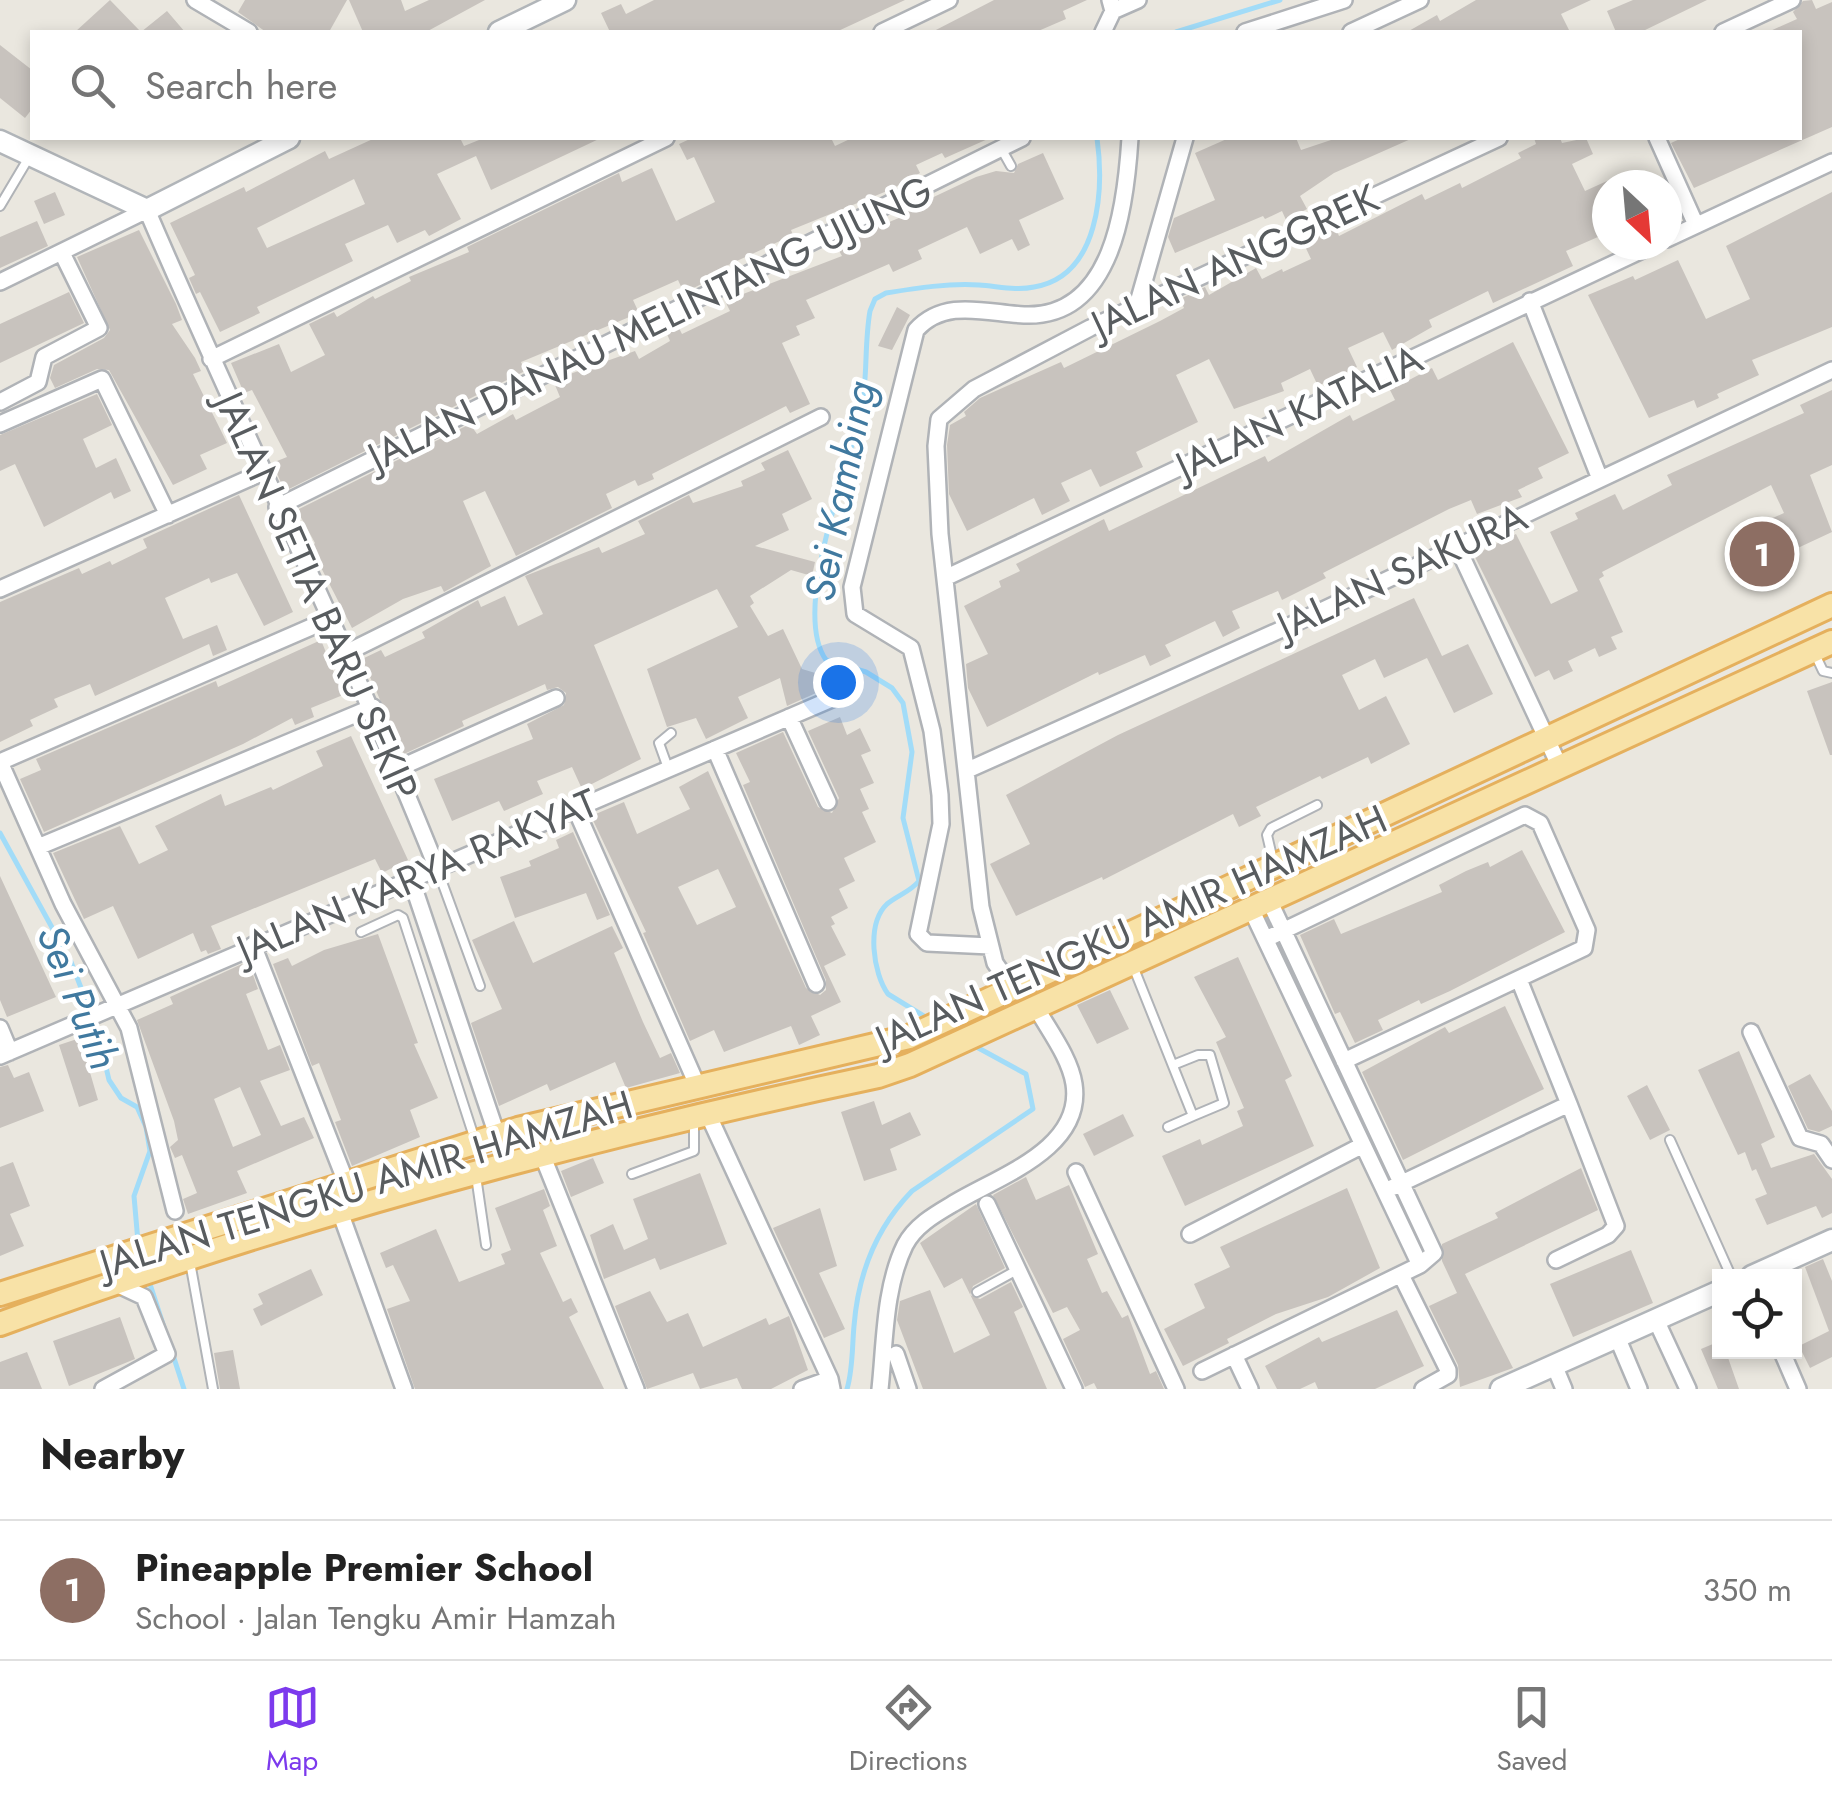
<!DOCTYPE html>
<meta charset="utf-8">
<style>
body{margin:0;font-family:Jost,sans-serif;background:#f6f6f6;color:#222}
.controls{position:absolute;right:30px;bottom:30px;display:grid;overflow:hidden;border-radius:0px;box-shadow:0 5px 15px #0003}
.controls button{width:90px;height:90px;display:grid;place-items:center;padding:0;border:0;border-bottom:2px solid #e0e0e0;background:#fff;color:#222;font:50px sans-serif}
.compass{position:absolute;left:1592px;top:170px;width:90px;height:90px;border-radius:50%;background:#fff;box-shadow:0 5px 15px #0003;rotate:154deg}
.you{position:absolute;left:838px;top:682px;width:35px;height:35px;margin:-25px;border:8px solid #fff;border-radius:50%;background:#1a73e8;box-shadow:0 0 0 15px #1a73e833}
.badge{display:grid;place-items:center;width:65px;height:65px;border-radius:50%;background:#7c3aed;color:#fff;font-size:32px;font-weight:700}
.pin{position:absolute;translate:-50% -50%;border:5px solid #fff;box-shadow:0 2px 10px #0006}
.list{margin:0;padding:0;list-style:none}
h2{display:flex;justify-content:space-between;align-items:center;height:130px;margin:0;padding:0 40px;font-size:42px}
h2 small{font-size:32px;font-weight:400;color:#767676}
.list li{display:grid;grid-template-columns:65px 1fr auto;gap:30px;align-items:center;box-sizing:border-box;height:140px;padding:0 40px;border-top:2px solid #e0e0e0}
.list b{display:block;font-size:38px;white-space:nowrap}
.list p{margin:0;font-size:32px;white-space:nowrap;color:#767676}
.list em{font-size:32px;font-style:normal;color:#767676}
.icon{flex:none;width:55px;height:55px;fill:none;stroke:currentColor;stroke-width:2;stroke-linecap:round;stroke-linejoin:round}
.map{position:relative;flex:none;width:1832px;height:1389px;overflow:hidden}
.search{position:absolute;background:#fff;box-shadow:0 5px 15px #0003;left:30px;right:30px;top:30px;height:110px;display:flex;align-items:center;gap:25px;box-sizing:border-box;padding:0 35px;border-radius:0px;color:#767676;font-size:38px}
.sheet{height:270px;background:#fff}
nav{display:flex;justify-content:space-around;align-items:center;box-sizing:border-box;height:140px;border-top:2px solid #e0e0e0;background:#fff;font-size:28px;color:#767676}
nav a{display:grid;justify-items:center;gap:5px}
nav .on{color:#7c3aed}
.map>svg:first-child{display:block}
.lines{fill:none;stroke-linecap:round;stroke-linejoin:round}
.stream{stroke:#a2dcf8;stroke-width:5}
.building{fill:#c8c3be;fill-rule:evenodd}
.lane-casing{stroke:#b0b3b7;stroke-width:12}
.street-casing{stroke:#b0b3b7;stroke-width:20}
.secondary-casing{stroke:#b1b5b9;stroke-width:25}
.primary-casing{stroke:#e5b05d;stroke-width:28}
.lane{stroke:#fff;stroke-width:8}
.street{stroke:#fff;stroke-width:15}
.secondary{stroke:#fff;stroke-width:20}
.primary{stroke:#f8e2a7;stroke-width:22}
.labels{text-anchor:middle;dominant-baseline:central;stroke-width:9;stroke-linejoin:round;paint-order:stroke}
.street-label{font-size:40px;fill:#585c5f;stroke:#fff}
.water-label{font-size:42px;font-style:italic;fill:#40799f;stroke:#fff}
</style>
<div class="map">
<svg width="1832" height="1389" viewBox="0 0 1832 1389">
<rect width="100%" height="100%" fill="#eae7df"/>
<g class="lines">
<path class="stream" d="M1176 32 1280 0
M0 833 71 962 97 1029 109 1080 121 1098 137 1107 146 1127 150 1151 134 1196 138 1242
M927 1018 888 994C873 973 866 924 887 904 898 895 910 892 919 881L903 818 912 752 903 703 892 688 866 672 826 660C791 611 848 469 861 412 868 379 864 345 870 311L875 299 886 293C917 288 949 283 979 285 997 286 1016 291 1034 287 1100 276 1104 189 1097 138
M149 1281 184 1389
M847 1389C853 1369 852 1347 854 1326 858 1275 876 1228 912 1191L1033 1109 1026 1074 971 1044"/>
</g>
<path class="building" d="M110 0 141 32 167 11 185 32H75Z
M245 0H347L329 32H266L238 12Z
M349 0H401L405 11 429 0H485L426 32H363Z
M654 0H905L836 32H610L601 13 621 4 626 14Z
M994 0H1087L1063 11 1066 19 1036 32H932Z
M1476 0H1591L1561 14 1570 32H1407L1437 15 1440 21Z
M1633 0H1707L1641 32H1616L1607 11Z
M1812 0 1816 9 1832 2V127L1694 188 1671 143 1682 138H1800V32H1768L1797 19 1793 12 1803 1Z
M0 45 32 70V109L25 118 0 98Z
M375 138H460L464 146 484 138H601L491 190 476 156 437 174 461 219 429 236 425 230 397 243 388 225 345 244 353 261 257 307 260 313 220 332 200 292 196 294 189 278 195 275 170 223 244 187 246 192 325 151 329 159ZM354 179 365 204 267 248 257 228Z
M692 138H831L835 146 852 138H990L945 158 942 153 916 165 920 173 892 189 791 230 793 235 713 272 715 277 684 293 678 280 633 300 639 313 521 362 525 371 285 491 272 463 287 457 252 390 244 393 231 363 279 344 291 372 325 355 309 324 334 312 337 317 373 296 375 299 411 281 409 277 469 252 467 247 619 173 622 182 652 168 676 221 715 202 694 157 687 160 679 144Z
M1229 138H1296L1301 150 1337 138H1413L1334 173 1300 196 1307 209 1286 220 1282 211 1265 219 1263 216 1175 253 1168 237 1174 218 1215 200 1195 153Z
M1534 138H1560L1562 143 1586 138 1593 154 1572 164 1585 191 1607 181V233L1566 251 1573 266 1493 303 1488 291 1429 320 1432 327 1392 350 1383 332 1348 348 1357 367 1318 386 1310 369 1281 383 1284 391 1234 409 1209 359 1176 375 1198 422 1136 452 1143 467 1100 487 1091 469 1061 483 1070 501 1042 515 1034 498 967 531 949 494 947 445 950 425 966 416 964 412 980 398 1061 362 1064 368 1160 321 1184 308 1180 299 1205 287 1209 295 1256 268 1262 279 1282 269 1283 272 1311 259 1303 242 1336 229 1339 236 1422 194 1425 200 1460 183 1462 188 1521 158 1518 153 1536 144Z
M1043 153 1064 199 1019 220 1030 245 1018 251 1012 239 980 254 967 227 918 250 922 259 893 272 889 264 806 300 815 318 796 326 800 335 782 343 810 404 790 413 786 406 652 474 654 479 638 486 635 480 606 494 612 508 516 556 485 491 463 501 491 566 444 592 441 586 403 599 352 628 311 548 315 543 297 510 470 424 477 434 513 414 516 420 560 397 555 385 570 374 635 351 639 359 670 341 667 334 679 328 682 334 730 311 725 301 842 256 838 249 859 239 858 235 906 215 904 211 976 177 996 171 1014 173 1018 164Z
M55 192 65 215 44 224 34 201Z
M1832 192V327L1752 360 1759 375 1717 394 1719 398 1697 408 1694 400 1649 418 1588 295 1633 276 1635 280 1678 260 1706 319 1750 299 1726 246Z
M37 221 48 246 0 268V237Z
M139 230 176 304 182 320 172 324 195 358 201 371 193 374 227 443 200 455 207 469 173 485 109 370 97 369 55 388 50 378 54 365 104 338 110 330 77 257Z
M69 292 84 323 0 363V324Z
M897 307 910 315 892 350 878 346Z
M1513 342 1569 453 1538 468 1543 478 1518 490 1522 497 1477 514 1471 500 1449 509 1323 573 1326 578 1282 600 1278 591 1232 611 1240 628 1223 637 1215 621 1165 645 1171 656 1150 666 1145 655 1099 675 1098 672 987 727 968 688 966 664 988 654 964 606 1001 587 999 581 1020 571 1016 564 1104 519 1109 531 1265 456 1268 462 1350 415 1353 421 1395 400 1390 390 1432 368 1438 380Z
M1832 390V465L1810 475 1832 532 1787 553 1795 571 1751 590 1728 538 1784 513 1771 485 1602 572 1604 576 1599 579 1623 632 1611 637 1617 649 1599 657 1595 648 1568 661 1573 671 1554 680 1549 670 1535 677 1474 555 1516 534 1551 604 1578 591 1550 532 1578 519 1575 513 1615 494 1623 510 1672 485 1667 475 1804 413 1800 405Z
M97 394 112 425 83 439 96 468 116 458 131 491 114 499 111 492 44 527 15 464 0 471V435Z
M788 450 812 499 782 514 789 530 755 546 815 562 812 576 791 570 750 596 754 603 750 606 768 636 783 629 802 669 822 675 816 693 787 706 780 678 738 697 748 718 706 739 696 718 667 727 647 669 738 627 717 589 594 645 641 759 582 789 572 767 537 781 543 794 504 811 499 801 452 821 434 779 533 739 527 724 564 705 566 693 558 687 547 690 545 684 462 721 464 726 404 754 362 659 381 650 385 657 425 638 422 632 478 600 481 607 505 596 518 626 543 614 525 576 599 547 602 553 645 534 638 521 689 495 693 503 743 486 741 481 765 470 761 463Z
M239 495 293 612 264 626 237 573 211 583 209 578 165 598 183 639 217 625 227 650 213 656 209 644 95 696 90 684 54 699 58 707 30 720 33 726 0 742V602L79 568 82 574 110 561 112 565 147 548 143 539Z
M1414 598 1442 656 1468 644 1493 694 1454 713 1427 658 1384 678 1375 659 1342 675 1359 710 1386 696 1410 744 1371 764 1368 757 1322 779 1320 776 1256 807 1261 816 1239 827 1233 814 1103 880 1102 877 1016 916 990 864 1030 844 1006 795 1118 735Z
M321 640 343 695 311 708 314 717 295 725 292 718 243 744 44 832 20 779 41 770 36 759 216 681 218 687Z
M1832 682V755H1830L1807 691Z
M840 717 847 735 860 728 871 751 861 755 874 783 860 789 869 809 862 812 876 842 844 858 855 881 839 889 848 908 831 917 835 924 831 926 846 955 824 966 841 1002 811 1016 820 1035 799 1045 791 1026 724 1052 714 1030 690 1041 643 933 646 932 591 816 624 802 637 834 690 809 679 787 708 771 806 988 820 995 826 990V980L743 785 750 782 736 753 783 732 818 807 832 813 839 798 808 731ZM718 869 736 907 697 925 678 887Z
M351 736 408 860 382 873 375 859 211 926 221 949 208 954 206 950 201 952 193 933 138 959 113 906 84 919 53 853 120 826 139 864 168 850 155 826 221 794 225 806 271 787 273 790 323 766 316 751Z
M573 832 610 915 597 920 586 893 515 918 500 877 531 866 529 861 559 848 556 840Z
M1522 850 1565 932 1450 991 1421 1004 1419 1000 1378 1020 1383 1030 1355 1043 1340 1012 1335 1014 1300 935 1334 919 1341 934 1442 892 1439 885 1466 871 1488 862 1490 867Z
M0 876 56 997 7 1017 0 1000Z
M514 921 533 963 612 926 623 948 614 953 643 1022 660 1058 671 1053 680 1073 626 1088 615 1062 550 1091 547 1084 499 1106 471 1023 502 1009 472 940Z
M378 934 418 1043 414 1044 438 1098 410 1110 420 1137 352 1166 335 1122 341 1120 319 1063 312 1066 273 964 288 958 292 966 324 950Z
M1238 957 1292 1076 1285 1080 1314 1146 1185 1206 1162 1156 1200 1139 1202 1145 1243 1126 1237 1111 1244 1108 1216 1042 1226 1037 1194 977Z
M242 964 246 975 252 972 258 989 246 994 268 1050 280 1045 290 1070 260 1081 281 1126 304 1117 314 1138 237 1171 247 1193 188 1214 183 1199 197 1193 182 1155 175 1158 170 1147 178 1140 174 1121 137 1020 173 1004 170 997ZM240 1087 261 1135 233 1147 214 1099Z
M1110 990 1129 1029 1097 1044 1077 1005Z
M1505 1006 1544 1089 1403 1160 1362 1072 1445 1027 1449 1033Z
M80 1038 98 1100 79 1107 59 1045Z
M1739 1051 1775 1137 1761 1144 1771 1168 1814 1154 1832 1179V1213L1822 1218 1816 1206 1767 1225 1755 1199 1767 1194 1756 1169 1752 1171 1745 1152 1738 1155 1698 1070Z
M8 1065 14 1078 29 1072 44 1111 0 1128V1067Z
M1810 1074 1832 1111V1126L1819 1132 1808 1129 1788 1086Z
M1647 1085 1670 1130 1650 1140 1627 1096Z
M874 1101 882 1125 910 1112 921 1135 890 1149 897 1170 864 1181 841 1112Z
M1123 1114 1134 1136 1094 1156 1083 1134Z
M593 1158 604 1183 571 1197 561 1171Z
M13 1162 30 1206 10 1214 24 1246 0 1256V1167Z
M1581 1168 1598 1210 1465 1274 1513 1368 1460 1387 1458 1365 1429 1306 1457 1293 1442 1261V1244L1498 1218 1495 1213Z
M700 1173 727 1244 660 1270 655 1258 604 1279 590 1235 613 1224 624 1250 648 1239 633 1199Z
M1026 1177 1036 1200 1069 1185 1098 1254 1087 1259 1102 1293 1107 1291 1122 1318 1128 1315 1150 1374 1156 1371 1164 1389H1097L1094 1383 1085 1387 1063 1339 1080 1330 1067 1307 1053 1313 993 1195Z
M1347 1188 1380 1268 1328 1297 1276 1314 1227 1339 1229 1343 1183 1366 1164 1329 1205 1308 1194 1284 1230 1267 1220 1247Z
M544 1189 550 1206 543 1210 557 1246 540 1253 563 1302 571 1298 578 1312 569 1317 604 1389H415L387 1309 410 1301 393 1265 386 1268 380 1253 436 1229 459 1282 505 1264 501 1254 511 1250 495 1208Z
M976 1204 1005 1268 973 1286 970 1295 980 1299 1011 1282 1023 1307 1014 1312 1047 1389H923L897 1320 900 1301 930 1290 954 1353 990 1335 962 1278 944 1288 920 1243Z
M820 1208 837 1266 819 1273 845 1329 824 1338 773 1228Z
M1631 1250 1653 1303 1573 1337 1550 1284Z
M1823 1259 1832 1281V1357L1810 1368 1799 1346 1829 1331 1805 1267Z
M311 1269 323 1295 261 1326 253 1309 263 1304 258 1294Z
M650 1291 667 1322 688 1313 703 1347 766 1318 769 1325 789 1316 808 1370 771 1389H742L737 1378 700 1389 693 1373 647 1389 615 1306Z
M1397 1310 1424 1366 1375 1389H1318L1315 1382 1300 1389H1277L1265 1366 1319 1337 1322 1342Z
M120 1317 135 1359 69 1386 53 1341Z
M1720 1341V1352H1726L1739 1389H1718L1701 1349Z
M233 1350 240 1389H220L214 1353Z
M27 1352 42 1389H0V1362Z"/>
<g class="lines">
<g class="lane-casing">
<path id="lane" d="M1002 150 1011 166
M0 206 28 159
M1814 652 1823 671 1832 673
M668 768 659 743 671 733
M1274 865 1267 835 1271 828 1317 805
M438 871 480 986
M361 932 398 915 403 918 475 1140
M1133 966 1193 1116 1224 1103 1210 1055H1198L1173 1065
M1168 1127 1193 1116
M1670 1140 1731 1276
M632 1174 694 1151V1120
M476 1176 486 1245
M190 1262 213 1389
M977 1292 1019 1269"/>
</g>
<g class="street-casing">
<path id="street" d="M195 0 249 32
M1113 11 1138 0
M882 32 949 0
M1103 32 1113 11 1110 0
M1245 32 1344 0
M1351 32 1420 0
M1723 32 1792 0
M1657 138 1696 225
M1667 239 1832 162
M0 282 147 210C242 432 349 647 438 871
M1530 301 1600 479
M1137 306 1185 138
M211 359 666 138
M0 402 38 382 44 357 99 328 62 253
M0 424 102 379 168 515
M277 507 1022 138
M1456 544 1559 765
M945 578 1653 245
M0 589 261 473
M348 652 821 417
M789 717 828 802
M715 749 816 984
M397 769 556 698
M970 769 1291 625 1832 370
M576 810 698 1087
M38 847 373 707
M412 882 497 1135
M1251 909 1420 1265
M1266 939 1525 815 1540 823 1587 930 1584 948 1344 1061
M253 945 346 1182
M990 946 927 943 918 934 941 824 940 795 932 731 911 648 855 614 852 587 916 330C945 298 986 313 1024 315 1114 319 1126 203 1130 138
M1520 982 1569 1104
M1014 990 995 963 981 907 940 534 936 446 939 419 974 389 1090 328 1499 138
M0 1028 10 1052
M1751 1032 1800 1138 1821 1144 1832 1160
M0 1056 834 698
M707 1112 830 1379
M541 1152 636 1389
M1076 1172 1176 1389
M1385 1191 1569 1104 1616 1226 1608 1235 1556 1260
M987 1204 1074 1389
M175 1211 129 1028 63 904 0 762 332 618
M340 1212 404 1389
M1190 1234 1363 1145
M1401 1275 1448 1370V1375L1423 1389
M1656 1320 1688 1389
M1617 1337 1639 1389
M1782 1352 1798 1389
M896 1354 908 1389
M1234 1355 1250 1389
M1554 1365 1564 1389
M1202 1371 1420 1265 1434 1253 1269 900
M103 1389 167 1354 144 1297 112 1282
M802 1389 830 1379 832 1389
M880 1389C885 1343 884 1288 905 1245 915 1226 934 1215 951 1205 996 1177 1084 1150 1074 1084 1070 1058 1050 1032 1037 1009"/>
</g>
<g class="secondary-casing">
<path id="secondary" d="M499 32 565 0
M0 141 147 210 289 138
M1752 1276 1832 1240
M1501 1389 1720 1291"/>
</g>
<g class="primary-casing">
<path id="primary" d="M0 1294 518 1129 909 1037 1832 605
M0 1324C286 1218 580 1139 878 1076L910 1065 1832 642"/>
</g>
<use href="#lane" class="lane"/>
<use href="#street" class="street"/>
<use href="#secondary" class="secondary"/>
<use href="#primary" class="primary"/>
</g>
<g class="labels">
<g class="street-label">
<text transform="translate(1235 261) rotate(-25)">JALAN ANGGREK</text>
<text transform="translate(650 323) rotate(-26)">JALAN DANAU MELINTANG UJUNG</text>
<text transform="translate(1299 412) rotate(-25)">JALAN KATALIA</text>
<text transform="translate(1402 571) rotate(-25)">JALAN SAKURA</text>
<text transform="translate(317 596) rotate(66)">JALAN SETIA BARU SEKIP</text>
<text transform="translate(417 876) rotate(-23)">JALAN KARYA RAKYAT</text>
<text transform="translate(1131 929) rotate(-24)">JALAN TENGKU AMIR HAMZAH</text>
<text transform="translate(366 1184) rotate(-17)">JALAN TENGKU AMIR HAMZAH</text>
</g>
<g class="water-label">
<text transform="translate(840 491) rotate(-79)">Sei Kambing</text>
<text transform="translate(78 997) rotate(68)">Sei Putih</text>
</g>
</g>
</svg>
<div class="controls">
<button><svg class="icon" aria-label="locate" viewBox="0 0 24 24"><circle cx="12" cy="12" r="6"/><path d="M12 2v4M12 18v4M2 12h4M18 12h4"/></svg></button>
</div>
<svg class="compass" viewBox="-18 -18 36 36"><path d="M0-13l5 13h-10z" fill="#e53935"/><path d="M0 13l5-13h-10z" fill="#767676"/></svg>
<div class="you"></div>
<div class="pin badge" style="left:1762px;top:554px;background:#8d6e63">1</div>
<div class="search"><svg class="icon" aria-label="search" viewBox="0 0 24 24"><circle cx="10" cy="10" r="6"/><path d="M15 15l6 6"/></svg>Search here</div>
</div>
<section class="sheet">
<h2>Nearby<small></small></h2>
<ul class="list">
<li><span class="badge" style="background:#8d6e63">1</span><div><b>Pineapple Premier School</b><p>School · Jalan Tengku Amir Hamzah</p></div><em>350 m</em></li>
</ul>
</section>
<nav>
<a class="on"><svg class="icon" aria-label="map" viewBox="0 0 24 24"><path d="M3 6l6-2 6 2 6-2v14l-6 2-6-2-6 2zM9 4v14M15 6v14"/></svg>Map</a>
<a><svg class="icon" aria-label="directions" viewBox="0 0 24 24"><path d="M12 3l9 9-9 9-9-9zM9 14v-3h6M13 9l2 2-2 2"/></svg>Directions</a>
<a><svg class="icon" aria-label="saved" viewBox="0 0 24 24"><path d="M7 4h10v16l-5-4-5 4z"/></svg>Saved</a>
</nav>
